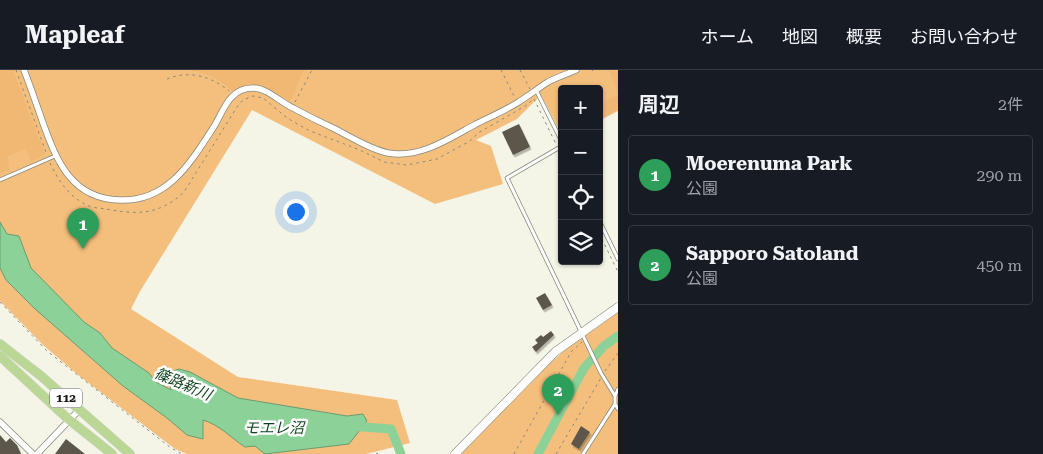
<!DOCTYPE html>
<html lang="ja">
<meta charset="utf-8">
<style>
body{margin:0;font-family:"Roboto Serif","Noto Sans JP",serif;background:#242831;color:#f1f3f6}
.controls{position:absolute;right:15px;top:15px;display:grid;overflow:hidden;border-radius:5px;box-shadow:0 1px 4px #0004}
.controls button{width:45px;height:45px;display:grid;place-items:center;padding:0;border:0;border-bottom:1px solid #363941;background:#171b24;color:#f1f3f6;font:25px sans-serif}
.you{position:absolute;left:295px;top:141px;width:18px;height:18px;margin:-12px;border:4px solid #fff;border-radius:50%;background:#1a73e8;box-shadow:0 0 0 8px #1a73e833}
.badge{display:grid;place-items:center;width:32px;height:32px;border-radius:50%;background:#d493a6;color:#fff;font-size:16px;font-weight:700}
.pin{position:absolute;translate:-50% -41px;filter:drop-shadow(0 1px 2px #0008)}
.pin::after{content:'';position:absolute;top:26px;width:18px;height:15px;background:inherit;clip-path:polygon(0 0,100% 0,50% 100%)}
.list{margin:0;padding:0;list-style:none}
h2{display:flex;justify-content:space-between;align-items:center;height:65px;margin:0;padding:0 20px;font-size:21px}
h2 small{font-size:16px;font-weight:400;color:#9ea1a6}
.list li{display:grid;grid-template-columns:32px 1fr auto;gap:15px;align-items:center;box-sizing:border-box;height:80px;margin:0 10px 10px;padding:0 10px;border:1px solid #363941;border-radius:5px}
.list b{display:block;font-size:19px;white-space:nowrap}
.list p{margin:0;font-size:16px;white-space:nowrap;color:#9ea1a6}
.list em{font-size:16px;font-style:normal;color:#9ea1a6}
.icon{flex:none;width:28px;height:28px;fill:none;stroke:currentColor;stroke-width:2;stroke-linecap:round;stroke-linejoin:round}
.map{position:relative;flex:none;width:618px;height:384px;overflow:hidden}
header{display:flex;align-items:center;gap:30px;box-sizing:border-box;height:70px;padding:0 25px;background:#171b24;border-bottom:1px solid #363941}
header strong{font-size:24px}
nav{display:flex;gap:28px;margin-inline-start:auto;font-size:18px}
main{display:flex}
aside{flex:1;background:#171b24}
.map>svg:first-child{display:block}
.green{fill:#f4be7c}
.forest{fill:#f0b873}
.water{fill:#8cd298;stroke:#6a9b71}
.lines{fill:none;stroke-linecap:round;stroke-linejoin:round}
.river{stroke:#8cd298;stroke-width:9}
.building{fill:#5b564b;filter:url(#shadow)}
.lane-casing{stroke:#87887b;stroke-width:4.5}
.street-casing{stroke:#87887b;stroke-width:7}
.secondary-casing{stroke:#87887b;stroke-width:9}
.primary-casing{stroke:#d6d6d5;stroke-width:10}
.path{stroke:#87887e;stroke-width:1;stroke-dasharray:2.5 4;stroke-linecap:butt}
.lane{stroke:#fff;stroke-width:3}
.street{stroke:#fff;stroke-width:5.5}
.secondary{stroke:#fff;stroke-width:8}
.primary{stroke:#bad795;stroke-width:9}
.labels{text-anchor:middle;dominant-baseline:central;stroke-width:5;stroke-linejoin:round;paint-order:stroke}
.shield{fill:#fff;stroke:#5f5f5b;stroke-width:1}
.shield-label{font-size:12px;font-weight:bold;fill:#1a1a15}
.water-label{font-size:15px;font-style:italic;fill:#0b3f1a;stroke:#fff}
</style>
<header>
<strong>Mapleaf</strong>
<nav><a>ホーム</a><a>地図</a><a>概要</a><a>お問い合わせ</a></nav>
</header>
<main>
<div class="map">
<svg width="618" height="384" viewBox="0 0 618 384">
<defs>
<filter id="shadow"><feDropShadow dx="1.5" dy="2.5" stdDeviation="0" flood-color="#0004"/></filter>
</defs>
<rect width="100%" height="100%" fill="#f4f5e7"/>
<path class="green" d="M0 0H618V41L599 51V19H562V65L541 25 517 49 476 70 491 76 503 114 435 134 252 40 139 223 131 239 238 307 397 330 410 373 366 384H187L175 379 77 304 43 275 0 231Z
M618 242V384H460L536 306 564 281Z"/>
<path class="forest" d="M0 0H13L45 84 31 92 26 79 8 86 9 100 0 103Z
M186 0H304L290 31C270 19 256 7 233 22 215 6 209 3 186 0Z
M610 1H618V39L599 50V34L618 25Z"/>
<path class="water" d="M0 152 7 164 19 166 31 198 84 252 100 263 112 278 149 303 156 312 171 320 168 303 179 299 190 302 238 328 347 346 363 344 367 351 349 374 265 384 255 376 245 377C231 368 220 355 203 350V369L187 365 167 348 123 316 34 238 6 210 0 198Z"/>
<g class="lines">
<path class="river" d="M350 356 391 359 401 384
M538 384 584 298 604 276 618 266"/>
</g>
<path class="building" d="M519 54 530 77 513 85 502 62Z
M545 223 552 235 543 240 536 228Z
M551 261 554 265 536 282 532 277 538 273 535 270 541 265 543 267Z
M581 356 590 362 579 379 571 374Z
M0 365 6 372 10 368 17 375 21 384H0Z
M66 369 85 384H55Z"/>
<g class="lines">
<g class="lane-casing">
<path id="lane" d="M536 20 562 72
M562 76 507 108 601 303 615 326V334L618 339
M0 110 55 86
M599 150 618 189
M615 326 618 319
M583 384 615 334"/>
</g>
<g class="street-casing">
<path id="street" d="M24 0C31 18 37 36 43 53 57 92 72 129 120 130 168 132 191 92 215 55 224 39 230 18 253 18 267 18 280 32 293 38 306 45 320 52 333 58 351 67 369 79 388 83 420 89 450 68 476 54 490 47 504 41 517 33 527 27 537 19 548 12 557 7 567 4 576 0
M0 352 33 384
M37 384 79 340"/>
</g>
<g class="secondary-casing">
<path id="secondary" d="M455 384 555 282 618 237"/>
</g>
<g class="primary-casing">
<path id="primary" d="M0 274 41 306 130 384
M0 286 67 348 112 384"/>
</g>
<path class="path" d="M16 0 47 85
M501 0 515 28
M520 0 530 19
M592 1 593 0
M167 9C189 0 211 6 229 21
M534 29 556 74
M295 32 312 0
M50 93C58 110 69 127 87 135 92 138 100 138 106 139 137 145 160 145 184 122L237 37 243 30 253 26 263 28 287 48 310 61 360 80 384 92 407 95 437 89 470 71 478 63 527 35 532 30
M599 163 618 202
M0 232 47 281 171 378 182 384
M605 301 618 283
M376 384 378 383
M514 384 571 282 582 272
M556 384 601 308"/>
<use href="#lane" class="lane"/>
<use href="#street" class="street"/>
<use href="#secondary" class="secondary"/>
<use href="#primary" class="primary"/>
</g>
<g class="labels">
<rect class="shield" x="50" y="318.5" width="32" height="19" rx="4"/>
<g class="shield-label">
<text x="66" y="328">112</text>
</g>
<g class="water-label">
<text transform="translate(183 314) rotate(23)">篠路新川</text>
<text x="274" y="358">モエレ沼</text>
</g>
</g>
</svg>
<div class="controls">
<button>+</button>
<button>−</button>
<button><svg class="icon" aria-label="locate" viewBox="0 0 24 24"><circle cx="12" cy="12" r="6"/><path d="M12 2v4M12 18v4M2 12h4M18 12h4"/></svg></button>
<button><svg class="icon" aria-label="layers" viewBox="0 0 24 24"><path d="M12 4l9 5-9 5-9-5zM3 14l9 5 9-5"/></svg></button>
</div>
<div class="you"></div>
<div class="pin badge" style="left:83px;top:179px;background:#2e9e5b">1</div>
<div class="pin badge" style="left:558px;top:345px;background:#2e9e5b">2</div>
</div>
<aside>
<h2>周辺<small>2件</small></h2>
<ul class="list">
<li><span class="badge" style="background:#2e9e5b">1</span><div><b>Moerenuma Park</b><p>公園</p></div><em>290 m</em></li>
<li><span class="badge" style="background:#2e9e5b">2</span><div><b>Sapporo Satoland</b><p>公園</p></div><em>450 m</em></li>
</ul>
</aside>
</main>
